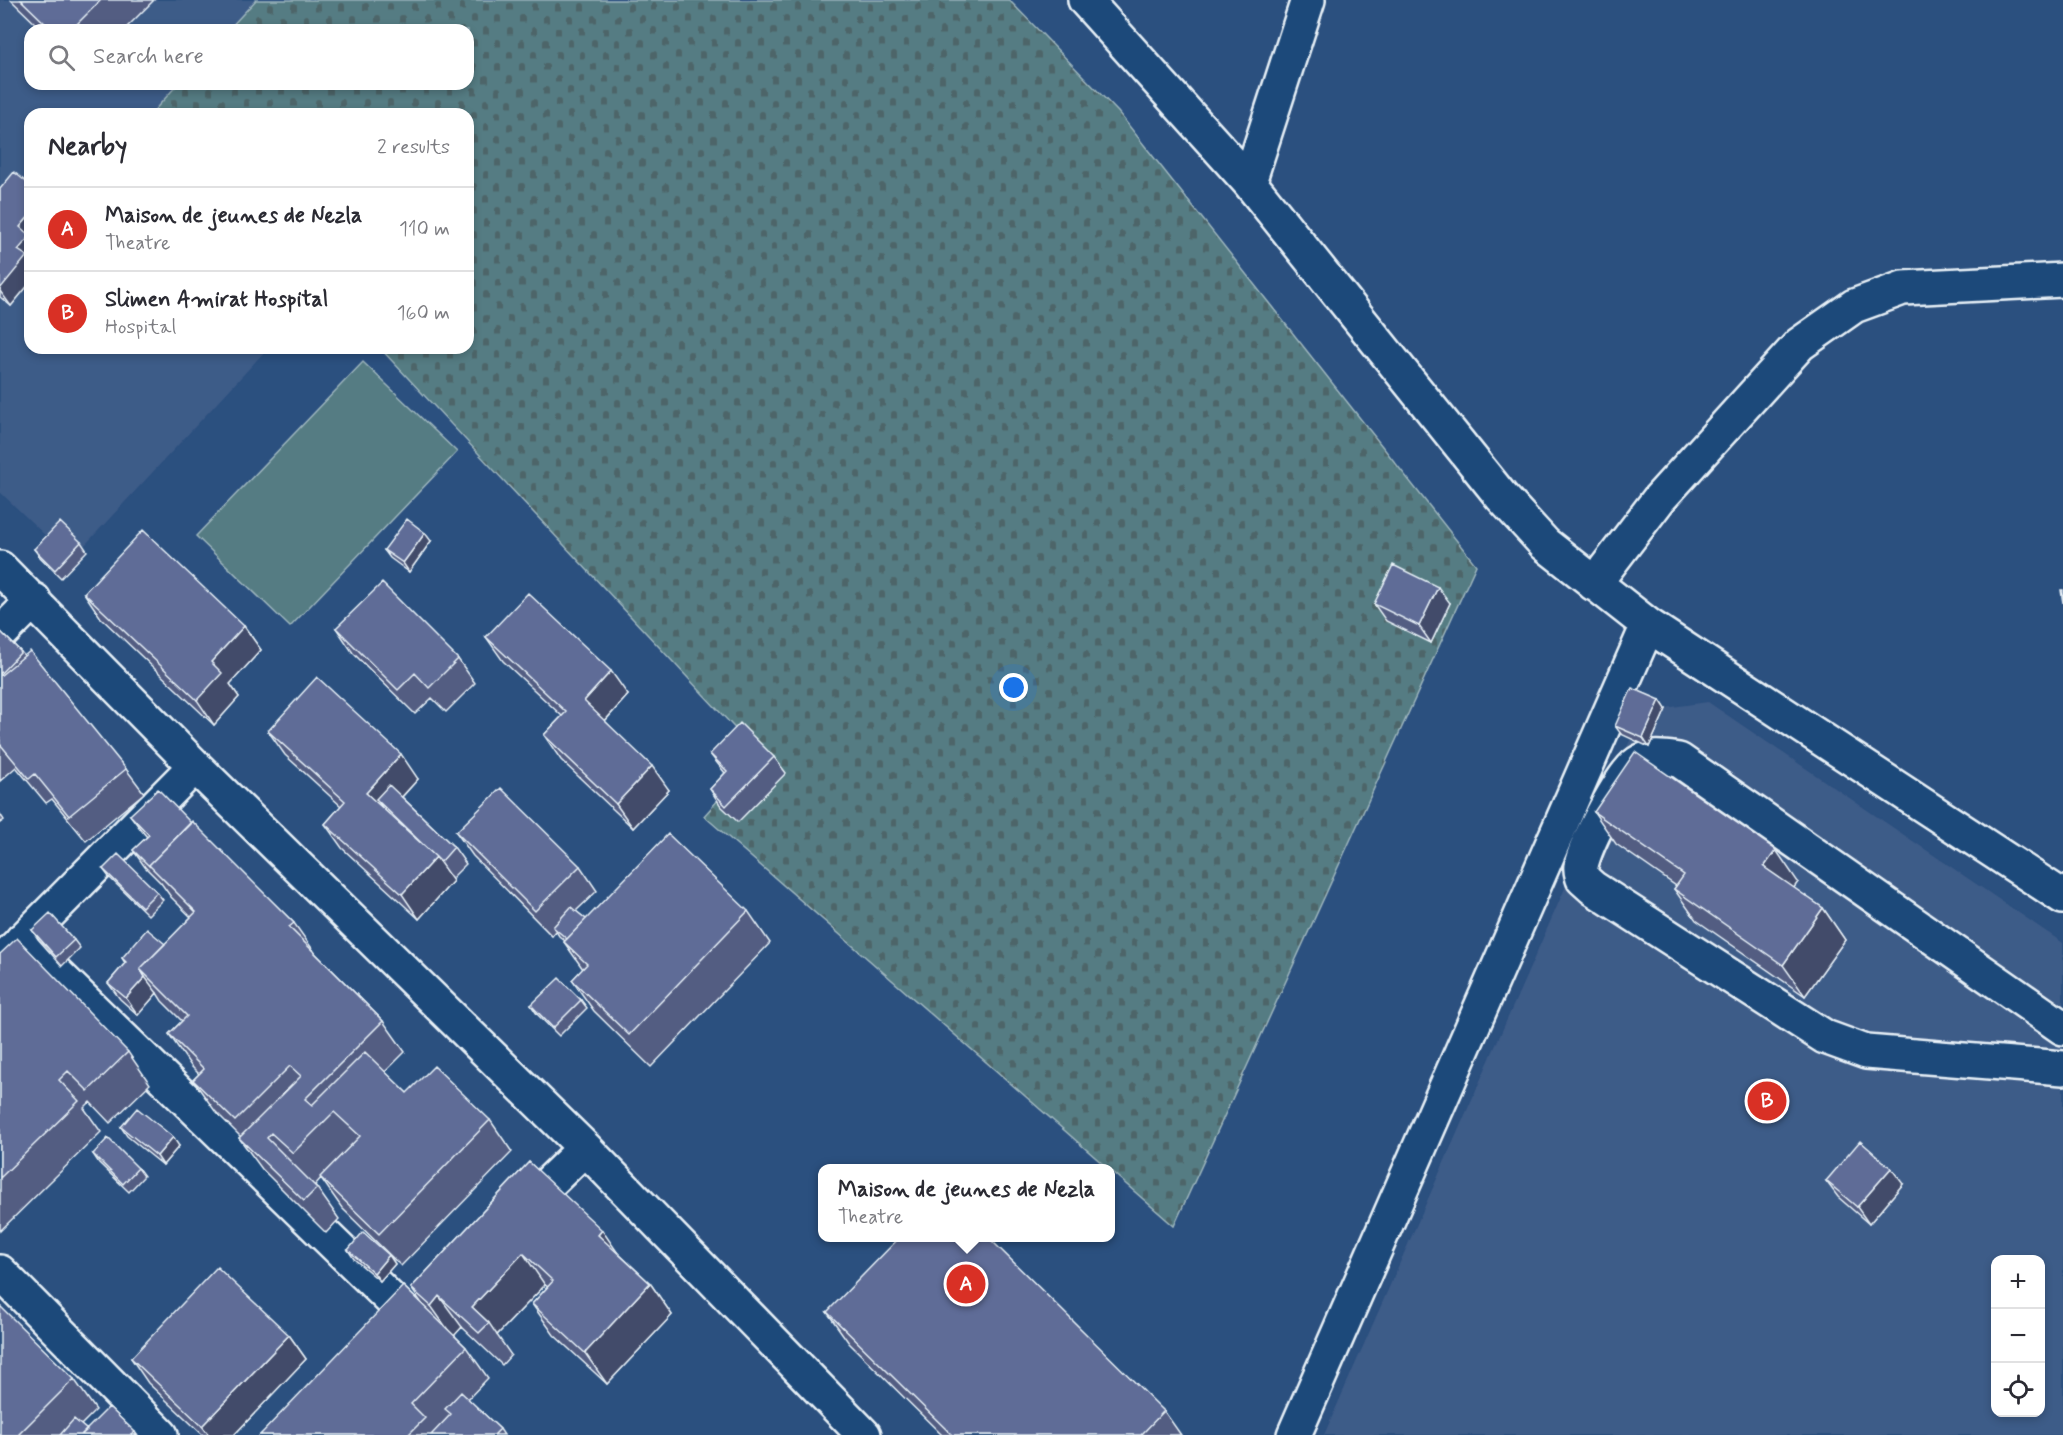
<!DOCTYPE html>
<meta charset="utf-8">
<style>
body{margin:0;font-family:Mynerve,sans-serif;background:#f2f2f3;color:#2b2b33}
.controls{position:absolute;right:18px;bottom:18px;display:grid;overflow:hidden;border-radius:12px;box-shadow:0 3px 9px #0003}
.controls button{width:54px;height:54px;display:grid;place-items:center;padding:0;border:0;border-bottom:2px solid #e1e1e2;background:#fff;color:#2b2b33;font:30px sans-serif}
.you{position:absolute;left:1014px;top:688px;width:21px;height:21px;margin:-15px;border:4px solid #fff;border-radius:50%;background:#1a73e8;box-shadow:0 0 0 9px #1a73e833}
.badge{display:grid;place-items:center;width:39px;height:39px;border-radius:50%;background:#d93025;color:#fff;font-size:20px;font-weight:700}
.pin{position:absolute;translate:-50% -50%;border:3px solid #fff;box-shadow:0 2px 6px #0006}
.popup{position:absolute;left:818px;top:1164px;width:297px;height:78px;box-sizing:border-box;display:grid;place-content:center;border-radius:12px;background:#fff;filter:drop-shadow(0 2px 4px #0005);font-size:20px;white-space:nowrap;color:#7c7c81}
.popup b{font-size:22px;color:#2b2b33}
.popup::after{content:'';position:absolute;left:50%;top:100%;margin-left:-12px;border:12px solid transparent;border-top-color:#fff}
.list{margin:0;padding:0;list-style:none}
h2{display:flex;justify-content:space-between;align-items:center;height:78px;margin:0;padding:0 24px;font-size:26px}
h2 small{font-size:20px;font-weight:400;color:#7c7c81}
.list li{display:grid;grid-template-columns:39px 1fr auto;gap:18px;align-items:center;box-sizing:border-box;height:84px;padding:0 24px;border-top:2px solid #e1e1e2}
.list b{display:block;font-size:22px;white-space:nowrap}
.list p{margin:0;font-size:20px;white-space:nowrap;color:#7c7c81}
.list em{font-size:20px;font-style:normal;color:#7c7c81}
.icon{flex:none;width:33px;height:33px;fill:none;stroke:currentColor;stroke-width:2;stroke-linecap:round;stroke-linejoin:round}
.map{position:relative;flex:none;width:2063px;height:1435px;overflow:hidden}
.search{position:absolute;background:#fff;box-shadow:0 3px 9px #0003;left:24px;top:24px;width:450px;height:66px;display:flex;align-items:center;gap:15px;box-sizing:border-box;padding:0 21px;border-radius:18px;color:#7c7c81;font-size:22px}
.panel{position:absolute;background:#fff;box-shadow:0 3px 9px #0003;left:24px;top:108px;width:450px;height:246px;border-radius:18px}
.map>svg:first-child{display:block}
.built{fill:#3e5b88;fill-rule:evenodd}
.green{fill:#547c83;stroke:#9eb6be;stroke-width:1.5}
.cemetery{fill:url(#cemetery-stones);stroke:#9eb6be;stroke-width:1.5}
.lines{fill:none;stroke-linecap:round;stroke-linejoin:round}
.minor-casing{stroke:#e8f1f8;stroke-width:38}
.minor{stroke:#1f4a7a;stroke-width:33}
.wall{fill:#525d82;stroke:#e8f1f8;stroke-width:1.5}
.shaded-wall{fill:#424c6a;stroke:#e8f1f8;stroke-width:1.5}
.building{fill:#5f6c97;stroke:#e8f1f8;stroke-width:1.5}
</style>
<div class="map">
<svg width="2063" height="1435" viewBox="0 0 2063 1435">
<defs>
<pattern id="cemetery-stones" width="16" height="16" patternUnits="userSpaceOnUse" patternTransform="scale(1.5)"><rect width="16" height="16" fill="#547c83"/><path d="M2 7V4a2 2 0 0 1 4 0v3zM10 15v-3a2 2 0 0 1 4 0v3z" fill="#4e6569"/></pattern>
</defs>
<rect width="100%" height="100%" fill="#2b507f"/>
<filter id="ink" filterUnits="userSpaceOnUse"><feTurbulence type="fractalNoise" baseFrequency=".0167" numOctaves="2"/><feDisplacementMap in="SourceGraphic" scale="12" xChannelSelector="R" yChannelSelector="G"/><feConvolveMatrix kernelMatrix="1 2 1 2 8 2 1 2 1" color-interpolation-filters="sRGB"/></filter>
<g filter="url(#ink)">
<path class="built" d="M0 0H256L228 30H30V84H178L151 114H30V348H268L71 560 0 492Z
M1708 702 2063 943V1435H1324L1643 711ZM1996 1260H2040V1412H1996Z"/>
<path class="green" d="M363 362 457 452 290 627 196 536Z"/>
<path class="cemetery" d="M256 0H1009L1118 112 1476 565 1174 1226 704 816 759 754 380 348H468V114H151L178 84H468V30H228Z"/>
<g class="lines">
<g class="minor-casing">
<path id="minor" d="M1085 0 1249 182 1501 496 1545 544 1648 625 2063 897
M1249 182 1308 0
M0 568 195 766 585 1148 864 1435
M1594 584 1659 499 1800 344 1854 306 1903 288 2063 280
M0 634 34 600
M22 940 410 1318
M0 963 195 766
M2063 1028 1679 760C1665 758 1650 755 1638 763 1621 774 1585 845 1581 866 1580 870 1582 875 1583 879L1593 888 1825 1037 1866 1052 2063 1068
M518 1213 585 1148
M0 1272 161 1435
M1294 1435 1648 625"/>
</g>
<use href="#minor" class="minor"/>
</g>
<path class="wall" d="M11 0H154L124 30H42Z
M30 185V283L11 306 0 297V189Z
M431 541 409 572 390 558 384 550Z
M81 542 87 551 61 578 40 557 34 549Z
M84 593 244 626 261 650 230 684 239 697 214 725 101 618Z
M1450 603 1431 643 1386 621 1374 604Z
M336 628 458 659 475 683 446 712 432 698 415 714 353 653Z
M0 631 21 652 126 769 144 793 86 841 52 799 46 803 16 767 0 781Z
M486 637 628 695 605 721 669 790 633 828 561 760 544 735 562 716 503 661Z
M1660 700 1666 709 1649 747 1621 734 1615 726Z
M268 731 418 779 402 797 454 847 466 864 452 878 449 875 453 881 419 919 342 848 325 824 341 806 285 755Z
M710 754 774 757 786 773 738 822 721 806 710 789 725 773Z
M1594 812 1798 882 1793 888 1823 908 1845 940 1805 996 1696 920 1674 889 1676 886 1616 844Z
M0 814 4 820 0 823Z
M130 815 191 823 294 923 316 954 383 1021 405 1052 385 1072 407 1093 490 1120 512 1152 401 1266 342 1208 321 1178 315 1185 339 1219 326 1233 262 1169 239 1138 241 1137 215 1111 193 1080 199 1074 191 1066 169 1034 182 1021 162 1001 157 993 138 1015 120 999 108 983 125 963 122 958 165 944 191 917 171 897 161 883 145 867 133 850 147 837 142 831Z
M456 832 580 866 597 891 576 911 586 919 748 911 770 943 651 1067 594 1011 572 980 583 969 564 942 565 941 559 936 556 931 552 936 473 856Z
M103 869 157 892 163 900 148 915 109 877Z
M32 930 74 940 80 948 62 966 38 939Z
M0 954 128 1052 150 1084 110 1123 90 1102 84 1108 101 1132 0 1231Z
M581 1000 587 1008 559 1036 537 1014 531 1005Z
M121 1127 179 1146 163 1165 127 1136Z
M93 1154 138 1168 144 1176 129 1192 99 1163Z
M529 1162 618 1253 650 1283 672 1315 607 1384 554 1335 532 1304 548 1287 545 1285 497 1335 511 1355 502 1365 462 1327 454 1335 466 1347 488 1378 468 1399 500 1429 504 1435H260L423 1305 411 1288Z
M1826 1181 1903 1184 1869 1224 1838 1197Z
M348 1250 389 1255 395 1264 380 1281 354 1259Z
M827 1312 1164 1411 1181 1435H942L849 1343Z
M289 1335 306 1359 234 1435H203L148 1383 131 1358Z
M74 1379 96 1410 81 1425 87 1430 135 1432 137 1435H0Z"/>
<path class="shaded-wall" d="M30 215V283L11 306 0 291V289L18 250 20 227Z
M425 533 431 541 409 572 403 563Z
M1438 587 1450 603 1431 643 1419 626Z
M244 626 261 650 230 684 239 697 214 725 197 700 211 662Z
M611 671 628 695 601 725 584 701Z
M1660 700 1666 709 1649 747 1643 738Z
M401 754 418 779 389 811 376 799 387 814 366 793Z
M652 766 669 790 633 828 616 804Z
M1776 850 1798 882 1786 899 1764 867Z
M436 857 453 881 419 919 402 894Z
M1823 908 1845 940 1805 996 1783 965Z
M145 977 157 993 138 1015 126 998Z
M173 1137 179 1146 163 1165 157 1156Z
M1891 1168 1903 1184 1869 1224 1857 1207Z
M602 1230 624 1262 598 1235Z
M523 1253 545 1285 497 1335 489 1323 472 1307Z
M389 1255 395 1264 380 1281 374 1273Z
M650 1283 672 1315 607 1384 585 1353Z
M439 1296 462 1327 453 1337 431 1306Z
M289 1335 306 1359 234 1435H209L202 1426Z"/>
<path class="building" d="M21 0H101L71 30H52Z
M14 172 30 185V215L20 227 30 236 18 250 27 256 0 289V189Z
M407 519 425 533 403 563 384 550Z
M60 522 81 542 55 570 34 549Z
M143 530 244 626 211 662 222 673 197 700 84 593Z
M1393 565 1438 587 1419 626 1374 604Z
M382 583 458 659 429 688 415 673 398 690 336 628Z
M2061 590H2063V603Z
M528 593 611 671 584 701 652 766 616 804 544 735 566 712 486 637Z
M0 631 21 652 0 674Z
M30 651 126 769 69 816 35 774 29 779 0 744V676Z
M317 677 401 754 366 793 436 857 402 894 325 824 345 801 268 731Z
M1632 688 1660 700 1643 738 1615 726Z
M740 723 774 757 726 806 710 789 727 771 710 754Z
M1635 752 1776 850 1764 867 1823 908 1783 965 1674 889 1684 875 1594 812Z
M389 785 454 847 441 862 376 799Z
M501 788 580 866 535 911 456 832Z
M158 789 191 823 149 865 150 867 133 850 149 835 130 815Z
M192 821 294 923 289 927 383 1021 305 1099 312 1105 365 1052 407 1093 434 1066 490 1120 379 1234 320 1177 360 1136 334 1112 293 1153 271 1133 267 1138 317 1188 304 1201 239 1138 301 1076 290 1066 235 1121 193 1080 204 1069 169 1034 187 1016 140 969 196 912 149 865Z
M668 834 748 911 629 1035 572 980 587 964 564 942Z
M118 854 157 892 142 907 103 869Z
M571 907 586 919 567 939 553 927Z
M50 913 74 940 56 957 32 930Z
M147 929 165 944 140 969 145 977 126 998 108 983 126 962 122 958Z
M17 938 128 1052 88 1091 68 1071 59 1080 79 1101 0 1178V954Z
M559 978 581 1000 553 1028 531 1005Z
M137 1108 173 1137 157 1156 121 1127Z
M108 1138 138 1168 123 1184 93 1154Z
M1860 1141 1891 1168 1857 1207 1826 1181Z
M529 1162 602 1230 598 1235 650 1283 585 1353 532 1304 553 1281 523 1253 472 1307 489 1323 479 1333 439 1296 431 1306 411 1288Z
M363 1232 389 1255 374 1273 348 1250Z
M899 1238H989L1164 1411 1141 1435H952L827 1312Z
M217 1267 289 1335 202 1426 131 1358Z
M403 1286 466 1347 411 1404 425 1418 408 1435H260Z
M0 1306 74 1379 18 1435H0Z
M461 1392 500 1429 494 1435H431L451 1414 445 1409Z
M109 1407 135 1432 131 1435H81Z
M74 1419 87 1430 81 1435H60Z"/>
</g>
</svg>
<div class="controls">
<button>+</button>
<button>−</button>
<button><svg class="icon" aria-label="locate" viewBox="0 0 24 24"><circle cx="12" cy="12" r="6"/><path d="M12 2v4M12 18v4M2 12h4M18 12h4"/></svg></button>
</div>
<div class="you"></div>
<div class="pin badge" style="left:966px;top:1284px">A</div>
<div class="popup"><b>Maison de jeunes de Nezla</b>Theatre</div>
<div class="pin badge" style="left:1767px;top:1101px">B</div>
<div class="search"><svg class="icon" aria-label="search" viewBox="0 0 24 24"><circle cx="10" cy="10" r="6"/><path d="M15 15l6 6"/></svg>Search here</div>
<section class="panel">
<h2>Nearby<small>2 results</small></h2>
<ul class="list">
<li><span class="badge">A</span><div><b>Maison de jeunes de Nezla</b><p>Theatre</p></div><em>110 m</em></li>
<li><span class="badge">B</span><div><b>Slimen Amirat Hospital</b><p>Hospital</p></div><em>160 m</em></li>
</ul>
</section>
</div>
